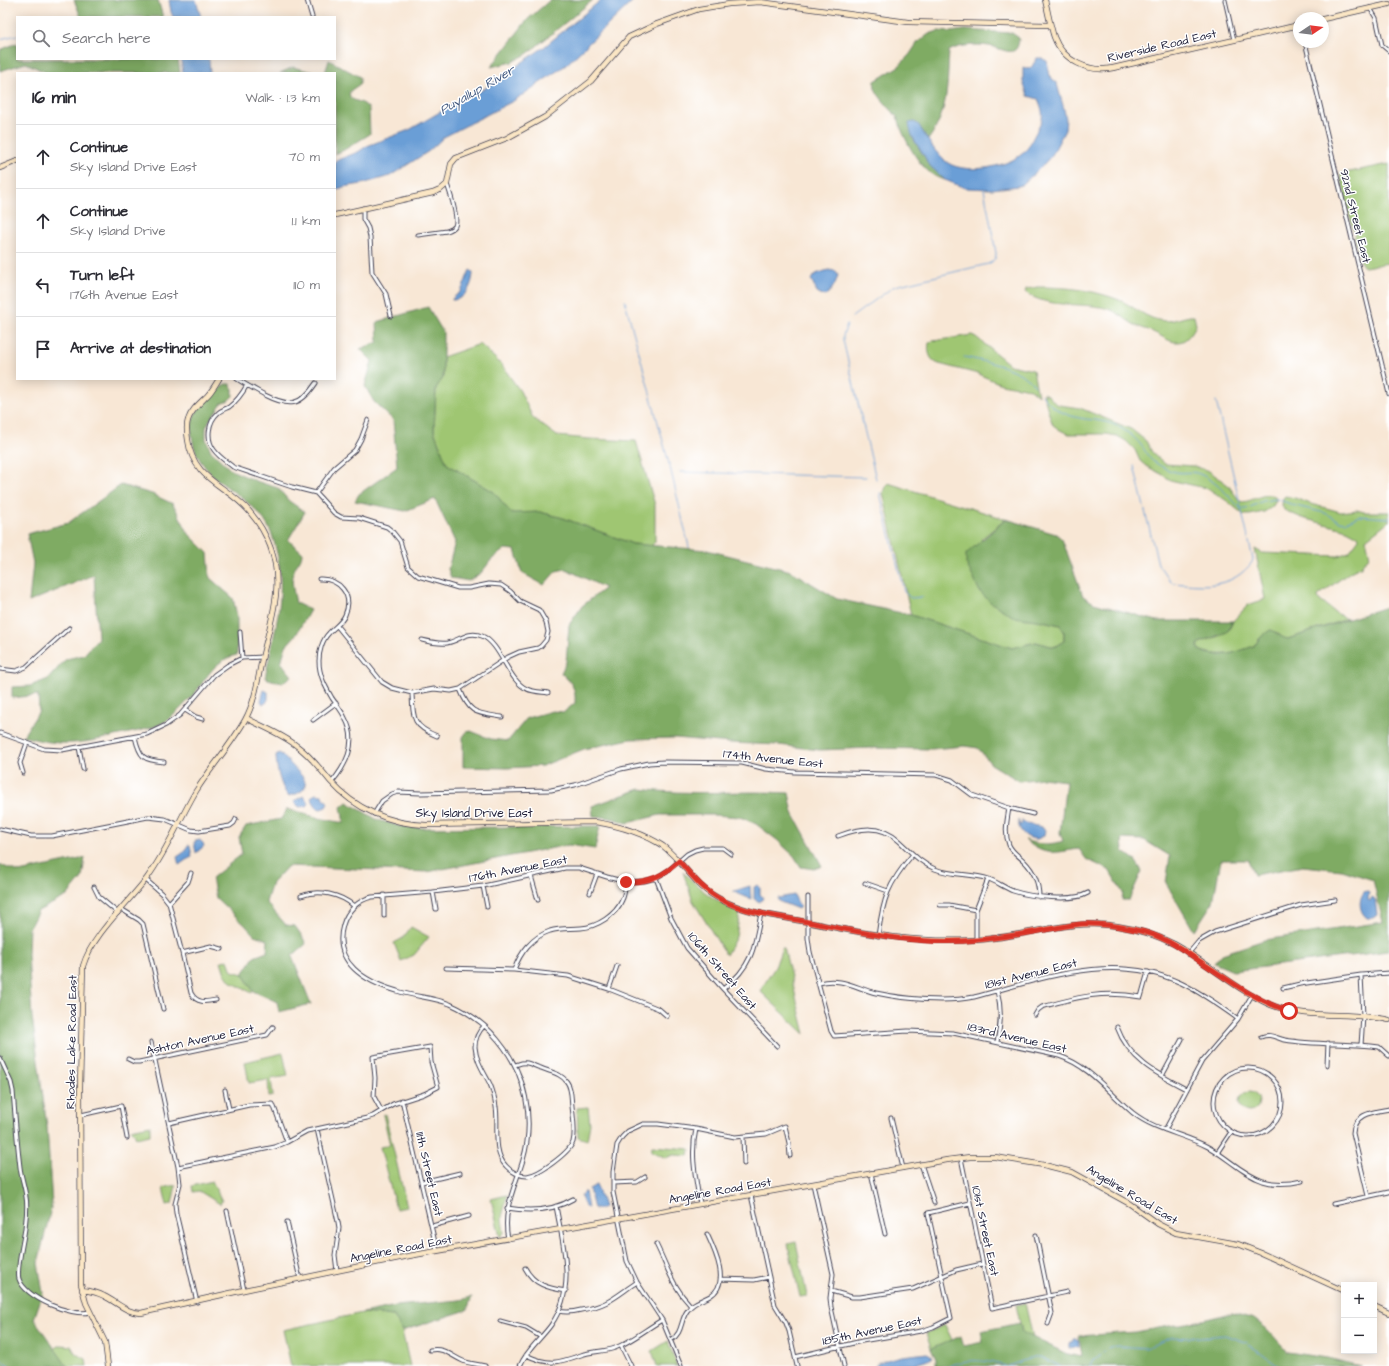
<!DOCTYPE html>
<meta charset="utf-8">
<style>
body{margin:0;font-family:"Architects Daughter",sans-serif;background:#f2f2f3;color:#2b2b33}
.controls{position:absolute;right:12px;bottom:12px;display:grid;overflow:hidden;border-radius:0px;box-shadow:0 2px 10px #0003}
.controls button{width:36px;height:36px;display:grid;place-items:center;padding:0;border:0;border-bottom:1px solid #e1e1e2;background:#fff;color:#2b2b33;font:20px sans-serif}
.compass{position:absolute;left:1293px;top:12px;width:36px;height:36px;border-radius:50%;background:#fff;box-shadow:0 2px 10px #0003;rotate:77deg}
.stop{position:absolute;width:12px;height:12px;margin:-9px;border:3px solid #d93025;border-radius:50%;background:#fff}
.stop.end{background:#d93025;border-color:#fff;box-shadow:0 1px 4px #0008}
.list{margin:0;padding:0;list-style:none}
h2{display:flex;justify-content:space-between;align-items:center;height:52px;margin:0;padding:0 16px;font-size:17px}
h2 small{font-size:13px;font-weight:400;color:#7c7c81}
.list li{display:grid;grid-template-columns:26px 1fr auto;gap:12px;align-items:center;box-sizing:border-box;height:64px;padding:0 16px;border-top:1px solid #e1e1e2}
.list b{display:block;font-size:15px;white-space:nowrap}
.list p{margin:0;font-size:13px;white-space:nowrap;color:#7c7c81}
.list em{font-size:13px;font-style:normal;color:#7c7c81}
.icon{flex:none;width:22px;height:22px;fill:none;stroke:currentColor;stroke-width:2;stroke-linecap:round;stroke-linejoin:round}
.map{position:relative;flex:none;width:1389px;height:1366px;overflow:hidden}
.search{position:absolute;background:#fff;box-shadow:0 2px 10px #0003;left:16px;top:16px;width:320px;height:44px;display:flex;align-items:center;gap:10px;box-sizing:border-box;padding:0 14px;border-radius:0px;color:#7c7c81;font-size:15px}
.panel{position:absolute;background:#fff;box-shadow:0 2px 10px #0003;left:16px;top:72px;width:320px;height:308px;border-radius:0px}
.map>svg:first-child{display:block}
.green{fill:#9fc672;stroke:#607456}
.forest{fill:#7fab64;stroke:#506650}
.water{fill:#6b9ed6;stroke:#466088}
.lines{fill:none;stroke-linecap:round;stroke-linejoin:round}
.stream{stroke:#6b9ed6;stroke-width:1}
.street-casing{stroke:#424052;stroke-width:5}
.secondary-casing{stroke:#424052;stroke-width:6}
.street{stroke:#fff;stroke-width:3}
.secondary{stroke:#fbe6c4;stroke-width:4.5}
.route{stroke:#d93025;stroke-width:5}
.labels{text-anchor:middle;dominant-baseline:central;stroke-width:3;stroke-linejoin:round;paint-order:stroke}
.street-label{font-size:12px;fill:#22223b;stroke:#fff}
.water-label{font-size:13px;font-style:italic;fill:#435a81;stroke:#fff}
</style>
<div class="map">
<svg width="1389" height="1366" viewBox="0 0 1389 1366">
<rect width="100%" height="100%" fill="#fff"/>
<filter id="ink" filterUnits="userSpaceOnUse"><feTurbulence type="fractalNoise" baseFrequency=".025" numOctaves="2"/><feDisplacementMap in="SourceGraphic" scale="8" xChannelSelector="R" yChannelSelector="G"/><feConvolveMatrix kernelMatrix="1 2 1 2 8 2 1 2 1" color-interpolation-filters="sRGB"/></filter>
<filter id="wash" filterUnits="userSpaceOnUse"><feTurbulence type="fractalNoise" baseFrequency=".012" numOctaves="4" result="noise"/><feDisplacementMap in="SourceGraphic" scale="16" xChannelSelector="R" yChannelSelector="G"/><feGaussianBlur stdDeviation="0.9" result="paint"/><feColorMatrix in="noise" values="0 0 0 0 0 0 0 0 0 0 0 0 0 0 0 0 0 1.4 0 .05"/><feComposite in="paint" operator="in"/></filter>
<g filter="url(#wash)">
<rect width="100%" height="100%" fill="#f8e7d5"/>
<path class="green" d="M1389 164V263L1365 267 1363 266 1361 263 1340 174Z
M1038 287C1065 287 1088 289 1114 298 1131 303 1147 321 1166 321 1174 321 1183 317 1190 316H1194L1196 325C1192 333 1186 343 1176 342 1170 342 1163 337 1157 334 1150 330 1144 329 1137 326 1126 321 1118 311 1105 308 1080 302 1047 309 1025 292L1026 289Z
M972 335 976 337 1010 365 1033 370 1038 396 1030 389 1001 384 978 374 939 364C930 361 927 352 929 343L933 341Z
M480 344 501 364 520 391 533 418 557 436 589 439 636 441 655 505V542L651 546 633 544 563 518 540 512 511 514 494 492 447 464 434 431 436 388 443 378V357Z
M1043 393 1048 395 1055 403 1059 405 1080 408 1131 429 1146 441 1152 452 1165 464 1194 466 1209 471 1228 485 1239 500 1242 502C1254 501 1263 492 1275 496L1276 501 1272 507 1264 512 1250 515H1244L1227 501 1209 489 1170 480 1163 475 1146 466 1140 461 1135 450 1126 441 1117 436 1106 434H1069L1060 430 1053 425 1049 414Z
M888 483 1006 519 981 539 1043 621 1060 625 1064 631V641L1054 647 1036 642 1012 648 911 615 883 493Z
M1285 496 1295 498 1308 503 1341 512 1357 510 1364 512H1389V521L1366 539 1370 557 1363 563 1362 566 1350 572 1318 596 1319 600 1336 613 1347 619 1288 639 1283 638 1276 632C1272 633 1265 634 1261 637 1258 639 1257 644 1253 646 1236 655 1216 657 1199 650L1198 646 1199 643 1219 636 1230 628 1233 621 1248 605 1265 599 1255 549 1262 553 1338 556 1349 552 1359 539 1358 536 1347 530 1302 518 1284 510 1282 505 1283 498Z
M683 872C703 892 714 901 740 911L736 937 726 955 693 901Z
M411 927 429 937 414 955 401 961 394 943 403 938Z
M782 948H784L805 1034 760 991 775 967Z
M228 960 232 971 243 974 253 991 252 993 231 982 225 974 221 961Z
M283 1053 288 1076 271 1079 273 1096 269 1097 268 1080 249 1083 245 1062Z
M1239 1102a10 10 0 1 1 20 0a10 10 0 1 1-20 0Z
M588 1107 590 1124 587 1140 578 1137 577 1108Z
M385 1114 407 1207 396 1209 380 1147 390 1145 383 1115Z
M150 1125V1135L136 1138 134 1132 131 1129Z
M652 1146 690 1149 689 1156 673 1155 666 1158 651 1151Z
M212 1181 222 1201 220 1204 199 1191 193 1192 192 1186Z
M176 1185 172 1204 167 1205 163 1188Z
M507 1195 502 1218 504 1233 500 1237 491 1199Z
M796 1242 807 1296 800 1297 788 1244Z
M1025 1303 1033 1338 1022 1332 1016 1305Z
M362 1313 394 1316 402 1331 410 1366H291L283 1330Z
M945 1325 952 1340 931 1349 926 1333Z
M668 1341 677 1366H657L652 1351Z
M61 1345 71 1346 76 1354 86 1359 87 1366H51L50 1351Z"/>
<path class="forest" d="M74 0H158L163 17H81Z
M550 0H593L527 54 512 62 491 67 527 20Z
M965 30 1012 33 1019 38C1018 61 1002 48 989 46 977 44 959 45 949 51 947 84 949 112 928 140L918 124 912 137 926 159 927 163 945 180C924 176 910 149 902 131 900 127 900 122 898 119 892 108 871 93 875 81L899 66 910 54 918 42 929 34 938 31 950 32Z
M17 43V59H178L180 73H47L26 63 0 71V50Z
M329 60 360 77V84L350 91C347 101 358 100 364 104 365 104 368 108 369 109L370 134 344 150 335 154V73H325Z
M293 67 316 73H280Z
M428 307 443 332V378L436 388 434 431 447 464 494 492 511 513 540 512 563 518 633 544 707 550 791 571 837 599 911 615 1012 648 1036 642 1054 647 1064 641V631L1060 625 1043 621 1014 617 990 602 980 592 966 563V554L1006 519 1056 534 1062 539 1083 596 1094 603 1157 621H1233L1227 632 1199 643 1198 646 1199 650 1206 653 1220 655 1230 654 1254 646 1262 636 1270 630C1277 632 1281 638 1288 639L1389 606V951L1233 971 1214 963 1222 954 1264 940 1383 922 1373 880 1342 870 1303 866 1254 875 1248 860H1221L1213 902 1194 931 1166 883 1170 856 1144 840 1122 839 1123 851 1135 860 1142 871 1129 900H1122L1123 893 1109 870 1086 859 1079 849C1055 852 1046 858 1025 840 1037 845 1051 845 1063 841L1060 833 1066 781 1042 778 1019 781 991 764 978 748 964 746 932 749 872 748 819 750 779 745 730 743 676 738 630 739 584 749 542 766 507 768 463 767V737L468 730 491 739 508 741 527 718 552 711 564 712 575 703C576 688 572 683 561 673L566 662 569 625 582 606 605 588 566 569 556 571 544 585 522 573 515 550 505 549 491 560 482 572 469 581 451 578 448 569 455 542 435 499 405 511 355 501 359 494 397 467 393 420 374 402 365 386 372 361 360 349 378 342 377 322Z
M225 384H230L233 389V396L229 400 222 403 209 421 206 428V439L211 451 231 470 256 481 278 488 289 501 305 512 288 540 302 552C302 560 297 563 294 570 290 579 294 593 296 603L310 610 296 635 286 646 281 662 292 676 282 683 265 678C275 627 290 588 272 535 256 491 198 486 192 437 191 431 191 423 194 416 196 410 219 389 225 384Z
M121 485 152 494 173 504 189 534 208 553 210 578 233 598 237 616V655C216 659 207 677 195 693 188 701 178 712 169 719 156 728 143 730 129 733 88 742 65 749 23 736L39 711 38 695 12 698V687L30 686 48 679 66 659 84 655 98 638 94 575 29 602 33 563 27 534 68 523Z
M640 789C690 796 739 790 789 793L793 813 822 866 814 869 801 867 794 856 777 840 756 824 740 817 714 815H660L627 823 611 818 593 816 592 806Z
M347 802 378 820 399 826 422 828 600 826 595 849 569 845 427 872 288 866 272 883 266 902 286 925 295 926 302 936 306 944 292 956 311 1004 279 1012 277 1002 253 991 243 974 254 957 267 952 268 940 254 935 245 925 216 898 212 878 242 854 239 837 246 826 281 819 287 809 319 818 344 823 341 807Z
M85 858 82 878 67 896 38 911 29 928 28 954 32 1017 47 1126 52 1204 38 1263 43 1293 34 1319 67 1366H0V865L19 872Z
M472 1297 467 1310 402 1331 394 1316 362 1313 396 1306 459 1300Z
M1232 1313 1254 1319 1267 1329 1288 1352 1327 1358 1362 1366H936V1359L931 1349 961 1336 964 1346 983 1342 981 1331 1020 1323 1022 1332 1067 1354 1082 1357 1079 1336 1135 1332 1198 1321Z"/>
<path class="water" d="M169 0H196L201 17H173L171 12Z
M601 0H634L566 65 515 100 444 137 429 151 390 176 362 184 343 187 335 191V161L358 152 367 146 409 130 457 102 484 89 544 47Z
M1037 58H1041L1047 61 1050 76 1057 84 1064 109 1066 119 1065 130 1052 155 1042 166 1023 184 1019 186 992 189 965 188 945 180 927 163 926 159C919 147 910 137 909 123L914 122 918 124C927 138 935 154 948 163 967 175 1012 167 1026 150 1030 146 1032 139 1035 134 1043 120 1045 115 1038 99L1028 96 1023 82V67L1028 69 1031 68Z
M181 59H209L210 73H183Z
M470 270 473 272C473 284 466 300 452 300V299C454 296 458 295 460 292 465 286 466 277 470 270Z
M828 270 836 271 838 275C836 283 831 293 824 296L817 292 811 279 816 274Z
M264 690 268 692V699L266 703 263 704 261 701Z
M279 753 281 754 303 777 306 785C303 792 296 795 288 796 280 786 276 767 276 755Z
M316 794 322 795 328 803 326 807 321 809 317 808 311 798 312 796Z
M304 796 309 804 307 806 300 807 295 804 294 801Z
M1018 820 1020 825 1022 824V820L1027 824 1042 827 1045 831 1044 836 1037 839C1026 839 1018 831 1018 820Z
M200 840 203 843 204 846 196 853 194 843 195 841Z
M188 845H190L192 857 186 860 179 865 177 857 183 853Z
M758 885 760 887V894L763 898 760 902 754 899V887Z
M750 886 751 899 734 892V891Z
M1366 891 1369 893 1368 900 1370 901 1372 897 1375 899 1377 915 1373 918H1367C1359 912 1358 900 1364 892Z
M794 895 800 907 798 909 778 901V898Z
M596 1185 597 1186 604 1207 601 1209H594L589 1189Z
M584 1192H585L588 1208 585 1207 581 1195Z
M1074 1339H1078L1079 1347 1069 1348V1343L1074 1341Z
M927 1353 931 1355 932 1358C918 1366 892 1366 875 1366L876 1364 879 1362 902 1356Z"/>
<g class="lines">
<path class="stream" d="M0 39 17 35
M625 301 671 471 689 547
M852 317 893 287 899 285 988 264C994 261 996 259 996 253L984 189
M847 324 843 336V340L876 479
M964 357C986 362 1021 367 1035 386
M1041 394C1053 410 1066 416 1085 419 1095 420 1106 421 1115 425 1125 430 1134 436 1141 445 1146 451 1147 457 1154 462 1161 466 1168 471 1176 472 1183 474 1190 471 1197 473 1213 478 1230 497 1241 509H1246L1263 501 1277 499 1296 506 1325 513 1340 521 1345 522 1360 516 1389 518
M1134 466 1158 564 1170 581 1173 583C1197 585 1224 589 1244 571 1248 567 1252 564 1253 559L1216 401
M680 472 866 477
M880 493 904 592 911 598 923 597
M0 1359 9 1366
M950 1366C967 1357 988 1361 1006 1366
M1008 1366 1034 1357H1040L1060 1366
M1091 1366 1094 1360 1107 1349 1117 1346 1146 1348 1172 1337 1188 1338 1225 1335 1247 1343 1278 1366"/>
</g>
</g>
<g filter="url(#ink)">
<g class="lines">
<g class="street-casing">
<path id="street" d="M307 0 312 17
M1225 0 1234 40
M1370 8 1376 18 1382 45 1389 51
M1305 42 1389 394
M363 208V219L368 228 370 237 372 272 386 294 391 316
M418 235 447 231C450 230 453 229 455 226 459 218 450 193 447 184
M237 379C246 385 256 390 265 395 289 407 300 407 316 383
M247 385C242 394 237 401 229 407 225 409 221 410 218 413 208 422 206 439 214 450 219 457 227 462 233 467L292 487 316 493 334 513 341 517 359 518 387 527 392 531 400 541 408 567 418 576 458 588H469L489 584 501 585 510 591 520 601 539 610 546 622 548 632 546 640 541 646 538 648 519 652 508 657 460 689 451 691 434 689 412 693 392 688 382 682 337 626
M316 493 334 468 355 450 361 439 368 420
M319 579C339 578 354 595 345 615 342 623 334 627 329 633 322 640 319 652 319 661 319 675 325 686 332 698 336 704 342 711 345 718 358 741 347 764 332 782
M240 632 242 658
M422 640C430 642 438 644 447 643 459 641 468 630 482 636 501 644 508 681 527 689 533 692 541 692 548 693
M0 669 16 671 26 667 69 628
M460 689C470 715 477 713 502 717
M412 693C413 718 412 726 437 736
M185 710 196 717 203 719
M313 720 336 703
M0 733 44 749 62 750 147 734 166 725 180 715 214 675 228 665 242 658 263 657
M135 737C140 758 143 760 164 762
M79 747 83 769
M23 773 20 763 27 743
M1009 808C1007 821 1004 833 1009 845 1012 852 1019 856 1024 861 1034 871 1039 883 1039 897
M374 814 382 801 392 794 398 792 421 793 551 790 575 785 621 769 649 763 664 762 742 763 766 769 795 772 936 775 952 780 972 795 1009 808 1033 814
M0 829 31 836H52L148 817 165 819 191 830 199 831 230 826 234 823 236 819
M838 836C859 828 881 824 899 841 910 851 920 863 935 869 952 876 971 873 989 879 997 882 1005 888 1013 891 1031 897 1073 902 1088 893
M531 876 538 900
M656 878 671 918 687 948 723 989 777 1046
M146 880 162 894 169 903 182 953 191 993C197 1004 206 1002 216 1000
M865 883 888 891
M483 886 487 907
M94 887 99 897 118 913
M433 892 436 909
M590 893 597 874
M384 895V916
M301 896C319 889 340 894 354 906
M808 897V938L810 952 831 1031 834 1036 908 1031 953 1033 1059 1056C1090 1066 1109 1093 1133 1113 1156 1131 1184 1134 1208 1147 1227 1157 1242 1174 1263 1181 1276 1185 1289 1184 1302 1181
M169 903 188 882 191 873
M940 905H949L976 910
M121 909 139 920 143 924 163 1009
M878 936C883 898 888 884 913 854
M976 940V910L988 879
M182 953 211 946 222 949
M1188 954 1199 941 1215 932 1301 905 1335 900
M446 968 514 970 568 976 609 989 659 1009 667 1016
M514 970C520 953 532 937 550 931 560 928 571 929 581 928 597 927 616 915 622 900 625 895 625 887 626 882
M1361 975 1363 1016 1361 1045
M819 983C841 977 856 988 876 993 904 999 946 1003 974 997 1043 979 1112 951 1181 983 1202 993 1220 1006 1238 1019
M1283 988 1300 984 1361 975 1389 973
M609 989 617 966
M723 989C752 967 755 947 761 913
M1035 1015 1038 1010 1042 1007C1078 997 1103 990 1141 997L1148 972
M484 1026C478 1032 475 1039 475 1047 476 1061 484 1072 490 1084 493 1091 495 1099 496 1107 499 1124 492 1152 506 1166 511 1172 520 1176 527 1176 539 1175 569 1153 573 1142 576 1131 573 1117 572 1106 571 1098 572 1089 567 1082 561 1073 550 1072 541 1068 536 1067 532 1064 527 1063 522 1062 519 1064 515 1065
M1117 1027C1129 1060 1157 1074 1186 1089
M1261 1037C1270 1033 1276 1038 1285 1040 1313 1045 1343 1043 1371 1046L1379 1047 1389 1056
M151 1042 178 1167 180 1184 175 1204 176 1213 197 1302
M997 1042C1001 1024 1002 1009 997 991
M0 1058 11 1082 13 1091C15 1116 17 1142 20 1167 21 1177 25 1187 26 1197 28 1207 26 1218 25 1228 24 1239 16 1269 19 1279 25 1298 71 1317 90 1312
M128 1059 134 1062H139L267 1035 273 1027
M1327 1065 1328 1043
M1214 1102a34 34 0 1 1 68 0a34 34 0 1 1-68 0Z
M1162 1076 1182 1039
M225 1090 229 1109
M402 1100 437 1251
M81 1115 121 1106 127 1138
M891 1118 903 1168
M169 1123 249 1105 273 1104 287 1142
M317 1129 338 1222 339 1228 335 1255 337 1271
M696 1129C690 1155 696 1179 700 1204
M1165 1130 1202 1061 1238 1019 1252 995
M743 1137 744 1164
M1217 1153 1231 1132
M961 1158 992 1308 1067 1292
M921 1164 934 1203
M178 1167 275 1147 287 1142 307 1131 367 1118 373 1116 393 1104 424 1094 438 1087 431 1062 430 1047 373 1057 375 1078 374 1097 381 1110
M871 1173 885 1234
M422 1182 460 1173
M613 1183 637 1182 645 1177
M813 1184 833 1274 830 1298 831 1307 844 1366
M751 1195 775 1305 786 1323 789 1331 797 1366
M1368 1196 1353 1133C1354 1113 1374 1112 1389 1109
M1333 1204 1389 1192
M507 1208C530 1212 553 1211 573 1199
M227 1211 244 1290
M287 1222 300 1279
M432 1226 469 1216
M1036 1235 1052 1313 1048 1324
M508 1239C502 1210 515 1187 523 1160 535 1119 526 1073 498 1040 486 1025 468 1012 450 1004 433 997 415 997 397 991 366 982 332 963 343 925 347 911 358 900 372 897L433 892 483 886 565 868H579L607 877 626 882 644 881 656 878 670 869 687 854 695 850 703 848H723L731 854
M656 1244C668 1268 672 1286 691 1306
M525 1268C534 1285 548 1288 566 1291
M720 1279 754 1280 769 1277
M831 1291 852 1297H860L913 1289 956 1270 982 1264
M559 1311C567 1313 573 1312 581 1310 608 1306 616 1296 637 1282
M500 1321 526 1328 541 1337
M671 1340C683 1333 680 1321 687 1311 693 1302 701 1301 710 1296 731 1284 715 1251 707 1234
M621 1346 631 1366
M430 1350C444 1347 451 1356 463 1361 470 1364 478 1364 485 1366
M526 1355C549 1366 558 1363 581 1355 592 1351 604 1352 615 1348 631 1342 646 1329 662 1320
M795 1357 862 1341 921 1331 933 1327 951 1318 928 1213 970 1203
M520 1366C527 1349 541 1339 551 1325 577 1288 563 1246 556 1206
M681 1366 662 1320 637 1282 627 1261 613 1192V1172L617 1145 622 1137 628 1131 643 1124H658L696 1129 735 1137 766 1134 785 1126 789 1143 790 1156"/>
</g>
<g class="secondary-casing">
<path id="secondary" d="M1045 0C1048 12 1050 25 1054 37 1063 61 1089 73 1113 68L1299 25
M1323 19 1389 4
M0 168 17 161
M335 215 433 193 440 190 447 184 451 164 456 158 507 138 545 117 591 81 629 37 657 24 699 9 729 4 760 2 908 22 1050 25
M246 718C263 727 282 734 297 746 311 756 320 769 331 782 355 809 390 824 426 825L595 822C620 826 642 832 663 846 678 858 688 873 701 886 717 901 738 908 759 913 778 917 798 920 817 924 872 935 918 943 974 940 1021 938 1069 918 1117 926 1137 929 1156 935 1174 944 1207 962 1236 990 1271 1005 1309 1020 1350 1011 1389 1020
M82 1290C90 1291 97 1292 104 1296 117 1302 126 1313 141 1313L244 1290 409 1256 947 1160 970 1157H995L1044 1165 1072 1172 1130 1204 1158 1224 1176 1233 1238 1244 1261 1253 1344 1291
M1374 1306 1389 1313
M108 1366 105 1342 86 1303 81 1284 80 1087 83 966C92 935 127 904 147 878 167 851 179 820 196 791 211 767 231 745 245 720 256 700 258 677 263 654 268 634 274 614 276 594 279 563 269 534 249 511 227 485 193 480 188 440 187 434 186 426 188 420 191 410 200 403 207 396 212 391 215 385 219 379"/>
</g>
<use href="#street" class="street"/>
<use href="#secondary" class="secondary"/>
</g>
</g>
<g class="lines" filter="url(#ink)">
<path class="route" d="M626 882C646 883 664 876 679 861 692 876 704 891 722 900 749 914 779 916 808 922 864 933 920 946 977 940 1000 938 1023 934 1045 930 1057 928 1069 925 1081 924 1100 923 1118 926 1136 930 1159 934 1179 947 1198 960 1227 979 1256 1001 1289 1011"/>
</g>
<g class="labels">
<g class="street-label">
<text transform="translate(1162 46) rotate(-13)">Riverside Road East</text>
<text transform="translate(1355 216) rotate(76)">92nd Street East</text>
<text transform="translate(773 759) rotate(6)">174th Avenue East</text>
<text x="474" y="813">Sky Island Drive East</text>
<text transform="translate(518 869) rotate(-11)">176th Avenue East</text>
<text transform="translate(722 971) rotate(49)">106th Street East</text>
<text transform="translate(1031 974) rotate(-14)">181st Avenue East</text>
<text transform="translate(1017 1038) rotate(13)">183rd Avenue East</text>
<text transform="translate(200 1040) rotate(-12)">Ashton Avenue East</text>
<text transform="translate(72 1042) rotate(-89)">Rhodes Lake Road East</text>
<text transform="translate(429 1174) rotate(77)">111th Street East</text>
<text transform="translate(720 1191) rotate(-10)">Angeline Road East</text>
<text transform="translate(1132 1195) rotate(31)">Angeline Road East</text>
<text transform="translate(985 1231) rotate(78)">101st Street East</text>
<text transform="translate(401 1249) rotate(-11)">Angeline Road East</text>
<text transform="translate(872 1331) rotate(-12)">185th Avenue East</text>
</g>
<g class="water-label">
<text transform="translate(477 90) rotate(-30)">Puyallup River</text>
</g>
</g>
</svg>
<div class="controls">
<button>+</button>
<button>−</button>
</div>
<svg class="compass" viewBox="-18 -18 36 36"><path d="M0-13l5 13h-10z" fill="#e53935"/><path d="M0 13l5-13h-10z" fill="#7c7c81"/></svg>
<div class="stop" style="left:1289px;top:1011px"></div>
<div class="stop end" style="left:626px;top:882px"></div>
<div class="search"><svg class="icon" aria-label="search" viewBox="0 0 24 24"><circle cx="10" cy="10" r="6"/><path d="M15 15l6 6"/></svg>Search here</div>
<section class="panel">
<h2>16 min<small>Walk · 1.3 km</small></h2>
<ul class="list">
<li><svg class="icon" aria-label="ahead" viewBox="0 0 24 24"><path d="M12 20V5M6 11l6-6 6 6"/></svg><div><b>Continue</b><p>Sky Island Drive East</p></div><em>70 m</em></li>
<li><svg class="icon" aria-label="ahead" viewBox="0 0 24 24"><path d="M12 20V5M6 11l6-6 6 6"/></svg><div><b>Continue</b><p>Sky Island Drive</p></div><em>1.1 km</em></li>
<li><svg class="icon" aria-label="left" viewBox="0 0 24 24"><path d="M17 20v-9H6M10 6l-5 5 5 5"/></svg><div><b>Turn left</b><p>176th Avenue East</p></div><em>110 m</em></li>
<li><svg class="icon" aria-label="arrive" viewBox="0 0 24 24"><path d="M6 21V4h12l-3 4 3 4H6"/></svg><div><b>Arrive at destination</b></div></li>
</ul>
</section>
</div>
